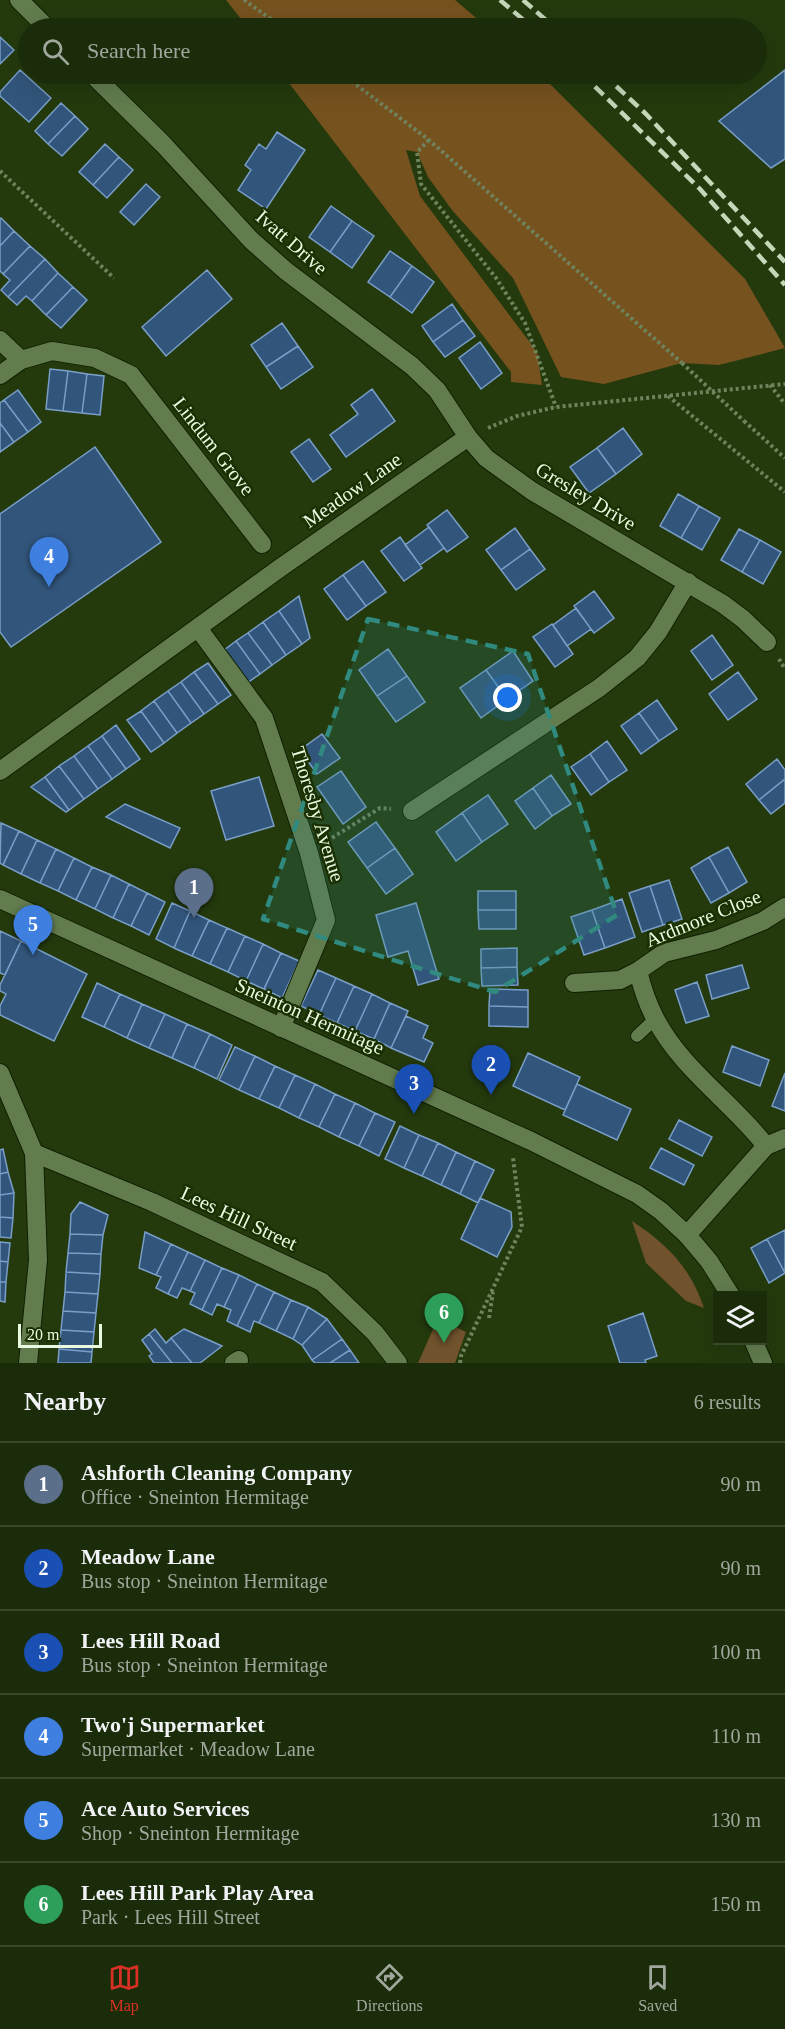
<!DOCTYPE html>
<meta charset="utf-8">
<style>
body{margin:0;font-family:"Times New Roman",serif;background:#283818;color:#f1f3f6}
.controls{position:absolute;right:18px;bottom:18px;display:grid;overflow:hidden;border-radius:0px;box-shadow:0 6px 24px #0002}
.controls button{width:54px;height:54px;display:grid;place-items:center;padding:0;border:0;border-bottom:2px solid #39482b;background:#1b2c0a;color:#f1f3f6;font:30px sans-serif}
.scale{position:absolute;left:18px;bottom:15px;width:84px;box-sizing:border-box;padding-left:6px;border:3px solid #eafae0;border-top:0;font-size:16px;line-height:21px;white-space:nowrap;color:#eafae0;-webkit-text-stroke:4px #1a3002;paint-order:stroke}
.you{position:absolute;left:508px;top:698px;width:21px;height:21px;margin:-15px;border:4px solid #fff;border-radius:50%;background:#1a73e8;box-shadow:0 0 0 9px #1a73e833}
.badge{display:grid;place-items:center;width:39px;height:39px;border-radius:50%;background:#d93025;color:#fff;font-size:20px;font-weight:700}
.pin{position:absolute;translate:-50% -50px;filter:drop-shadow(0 2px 3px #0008)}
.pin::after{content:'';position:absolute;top:32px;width:21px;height:18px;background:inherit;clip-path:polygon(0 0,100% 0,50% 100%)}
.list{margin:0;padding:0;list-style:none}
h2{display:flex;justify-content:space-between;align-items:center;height:78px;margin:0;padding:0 24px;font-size:26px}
h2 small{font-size:20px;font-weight:400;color:#a0a79c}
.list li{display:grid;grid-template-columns:39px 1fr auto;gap:18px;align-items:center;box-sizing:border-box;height:84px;padding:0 24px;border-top:2px solid #39482b}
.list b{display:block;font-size:22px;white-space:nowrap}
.list p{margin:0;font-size:20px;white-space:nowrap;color:#a0a79c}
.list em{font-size:20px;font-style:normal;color:#a0a79c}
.icon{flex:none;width:33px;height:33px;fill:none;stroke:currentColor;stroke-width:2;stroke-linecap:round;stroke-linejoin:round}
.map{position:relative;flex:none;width:785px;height:1363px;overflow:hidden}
.search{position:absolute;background:#1b2c0a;box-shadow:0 6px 24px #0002;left:18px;right:18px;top:18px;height:66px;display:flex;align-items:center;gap:15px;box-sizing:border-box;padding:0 21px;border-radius:33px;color:#a0a79c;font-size:22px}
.sheet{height:582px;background:#1b2c0a}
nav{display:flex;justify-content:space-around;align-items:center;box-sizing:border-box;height:84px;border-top:2px solid #39482b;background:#1b2c0a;font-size:16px;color:#a0a79c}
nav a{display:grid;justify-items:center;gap:3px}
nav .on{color:#d93025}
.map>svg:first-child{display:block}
.green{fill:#70522c}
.forest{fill:#76521f}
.building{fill:#32557b;stroke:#799ec8;stroke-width:1.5}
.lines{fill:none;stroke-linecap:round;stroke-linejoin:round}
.lane-casing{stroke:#0f2000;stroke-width:14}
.street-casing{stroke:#0f2000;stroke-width:20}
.secondary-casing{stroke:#0f2000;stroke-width:20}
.path{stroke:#6f835d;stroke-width:4;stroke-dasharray:3 3;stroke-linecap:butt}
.lane{stroke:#627c4e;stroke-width:12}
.street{stroke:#627c4e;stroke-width:18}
.secondary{stroke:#627c4e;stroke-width:18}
.rail{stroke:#c5d6b9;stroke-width:4.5;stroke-dasharray:12 6;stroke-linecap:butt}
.path-bridge{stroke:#6f835d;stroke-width:4;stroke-dasharray:3 3;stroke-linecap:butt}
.marked{fill:#308a7f;fill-opacity:0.2;stroke:#308a7f;stroke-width:4.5;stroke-dasharray:12 8;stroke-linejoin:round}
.labels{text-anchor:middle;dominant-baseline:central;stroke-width:5;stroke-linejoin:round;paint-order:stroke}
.street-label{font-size:20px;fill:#eafae0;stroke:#1a3002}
</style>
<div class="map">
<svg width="785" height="1363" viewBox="0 0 785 1363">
<rect width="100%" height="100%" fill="#243a0d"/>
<path class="green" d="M632 1221C668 1245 690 1267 704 1308L686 1301 646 1263Z
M438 1318 466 1332 455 1363H418Z"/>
<path class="forest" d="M226 0H455L488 28H248Z
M282 74H540L745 279 785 348 719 365 682 363 604 384 561 377 513 278 452 210 428 177 417 152 406 150 420 196 537 352 542 385 511 382V372Z"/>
<path class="building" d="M0 37 14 50 0 64Z
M20 70 51 98 29 122 0 96V92Z
M785 70V159L771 168 719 121Z
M61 103 75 116 48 144 35 131Z
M75 116 88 129 62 156 48 144Z
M277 132 305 150 266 209 238 190 251 170 245 165 259 144 266 149Z
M105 144 119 157 93 185 79 172Z
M119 157 133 170 107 198 93 185Z
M146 184 160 197 134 225 120 212Z
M331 206 352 221 330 252 309 237Z
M1 218 14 231 0 246V219Z
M352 221 374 236 352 268 330 252Z
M14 231 30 246 3 274 0 271V246Z
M30 246 45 259 8 297 1 290 10 280 3 274Z
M390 251 412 266 390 297 368 282Z
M45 259 58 273 32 301 26 296 17 305 8 297Z
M412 266 434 282 412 313 390 297Z
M207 270 232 299 166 356 142 327Z
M58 273 73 287 46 315 32 301Z
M73 287 87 300 61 328 46 315Z
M452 304 463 320 433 342 422 326Z
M463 320 475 336 445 357 433 342Z
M282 323 298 346 266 367 251 345Z
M480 342 502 373 481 389 459 358Z
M298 346 313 367 281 389 266 367Z
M50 369 68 371 63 411 46 409Z
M68 371 87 374 82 413 63 411Z
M87 374 104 376 100 415 82 413Z
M372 389 395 421 346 457 330 435 358 414 351 405Z
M18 390 41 422 28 432 4 400Z
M4 400 28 432 14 442 0 423V403Z
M0 423 14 442 0 452Z
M623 428 642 454 616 474 597 448Z
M309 439 331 469 313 482 291 452Z
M95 447 161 542 11 647 0 632V514Z
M597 448 616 474 589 493 570 467Z
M678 494 699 506 681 538 660 526Z
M699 506 720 518 702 550 681 538Z
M447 510 468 537 447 552 427 525Z
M429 527 444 548 420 565 405 545Z
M515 528 530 549 501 570 486 550Z
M739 529 760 540 742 572 721 560Z
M400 537 422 568 404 581 381 551Z
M760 540 781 552 763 584 742 572Z
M530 549 545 569 516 590 501 570Z
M363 561 386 592 366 606 343 575Z
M343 575 366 606 347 620 324 589Z
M594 591 614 618 594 633 574 606Z
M299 596 310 638 302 644 279 611Z
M576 608 591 629 567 646 553 625Z
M279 611 302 644 286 655 263 622Z
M263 622 286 655 272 665 248 633Z
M552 624 573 654 555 667 533 637Z
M248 633 272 665 260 674 236 641Z
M712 635 733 665 712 680 691 651Z
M236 641 260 674 247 683 223 651Z
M388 649 407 676 377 696 359 670Z
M513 651 533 681 507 699 486 670Z
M208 663 231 695 218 704 194 672Z
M486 670 507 699 481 718 460 688Z
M194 672 218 704 204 714 181 682Z
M738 672 757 699 728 720 709 694Z
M407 676 425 702 396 722 377 696Z
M181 682 204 714 191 723 168 691Z
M168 691 191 723 177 733 154 701Z
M657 700 677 729 659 741 639 713Z
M154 701 177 733 164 743 141 711Z
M141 711 164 743 151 752 127 720Z
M639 713 659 741 641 754 621 726Z
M116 725 140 759 126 769 102 736Z
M322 734 340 758 317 774 300 750Z
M102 736 126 769 112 779 88 746Z
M607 741 627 770 609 782 590 754Z
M88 746 112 779 98 789 74 756Z
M590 754 609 782 591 795 571 767Z
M74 756 98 789 84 799 59 766Z
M777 759 785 770V779L759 800 746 784Z
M59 766 84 799 69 810 45 777Z
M341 771 366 807 343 824 317 787Z
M551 775 571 804 552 816 533 788Z
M45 777 69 810 66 812 31 787Z
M259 777 274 826 226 840 211 791Z
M785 779V803L771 814 759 800Z
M533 788 552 816 535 829 515 801Z
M488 795 508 824 482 842 462 813Z
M125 804 180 828 170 848 106 817Z
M462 813 482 842 456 861 436 832Z
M376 822 395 848 367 868 348 842Z
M1 823 19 831 3 865 0 863Z
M19 831 37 840 21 874 3 865Z
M37 840 56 849 40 883 21 874Z
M728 847 747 882 729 893 709 857Z
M395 848 413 874 386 894 367 868Z
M56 849 74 858 58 891 40 883Z
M709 857 729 893 711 903 691 868Z
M74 858 92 867 76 900 58 891Z
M92 867 111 875 95 909 76 900Z
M111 875 129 884 113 918 95 909Z
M669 880 682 919 663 925 650 886Z
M129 884 147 893 131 926 113 918Z
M650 886 663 925 642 932 629 893Z
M478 891H516V910H478Z
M147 893 165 902 149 935 131 926Z
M622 899 635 937 605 948 592 910Z
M172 903 190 911 174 948 156 939Z
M416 903 439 979 418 985 408 951 388 957 376 915Z
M478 910H516V929H479Z
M592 910 605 948 584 955 571 917Z
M190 911 209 920 192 956 174 948Z
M209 920 227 928 210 964 192 956Z
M227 928 245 936 228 972 210 964Z
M0 931 21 941 5 975 0 973Z
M245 936 263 944 246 981 228 972Z
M21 941 87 974 54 1041 0 1015V1006L6 994 0 991V985Z
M263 944 281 953 264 989 246 981Z
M517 948V967L481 968V949Z
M281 953 299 961 282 998 264 989Z
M742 965 749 988 712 999 706 975Z
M517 967 518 985 482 986 481 968Z
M318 970 336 978 319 1015 301 1006Z
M336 978 354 986 337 1023 319 1015Z
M697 982 709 1016 686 1023 675 990Z
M97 983 120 994 104 1027 82 1017Z
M354 986 372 994 355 1031 337 1023Z
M490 989 528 990V1007L489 1006Z
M120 994 142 1004 127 1038 104 1027Z
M372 994 390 1003 374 1039 355 1031Z
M390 1003 408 1011 391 1048 374 1039Z
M142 1004 165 1014 149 1048 127 1038Z
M489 1006 528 1007V1027L489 1026Z
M165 1014 187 1024 172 1058 149 1048Z
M406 1016 428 1026 423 1038 433 1043 424 1062 391 1048Z
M187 1024 210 1034 194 1068 172 1058Z
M210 1034 232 1045 217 1079 194 1068Z
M732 1046 769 1060 760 1086 723 1072Z
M235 1047 255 1056 239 1090 219 1080Z
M528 1053 580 1077 565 1110 513 1086Z
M255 1056 275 1066 259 1099 239 1090Z
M275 1066 295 1075 279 1108 259 1099Z
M785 1073V1111L772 1106Z
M295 1075 315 1084 299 1118 279 1108Z
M315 1084 335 1094 319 1127 299 1118Z
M577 1084 631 1109 617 1140 563 1115Z
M335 1094 355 1103 339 1137 319 1127Z
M355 1103 375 1113 359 1146 339 1137Z
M375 1113 395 1122 379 1156 359 1146Z
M679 1120 712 1137 702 1156 669 1139Z
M400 1126 419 1135 404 1168 385 1159Z
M419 1135 438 1143 422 1176 404 1168Z
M438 1143 456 1152 441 1185 422 1176Z
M661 1148 694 1165 684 1185 650 1168Z
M3 1149 8 1172 0 1174V1150Z
M456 1152 475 1161 460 1194 441 1185Z
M475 1161 494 1170 478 1203 460 1194Z
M8 1172 14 1193 0 1195V1174Z
M14 1193 13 1218 0 1217V1195Z
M480 1198 511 1212 512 1227 497 1257 461 1239Z
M80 1202 108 1215 103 1235 70 1234 71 1214Z
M0 1217 13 1218 11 1238 0 1237Z
M785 1230V1273L767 1239Z
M145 1232 171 1244 156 1275 139 1268Z
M70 1234 103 1235 101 1254 68 1253Z
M767 1239 785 1273 769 1283 751 1248Z
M0 1242 10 1243 8 1262 0 1261Z
M171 1244 188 1252 168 1294 156 1288 161 1277 156 1275Z
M188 1252 205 1260 190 1291 182 1288 177 1298 168 1294Z
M68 1253 101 1254 100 1274 66 1272Z
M205 1260 222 1268 202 1310 190 1304 195 1293 190 1291Z
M0 1261 8 1262 6 1282H0Z
M222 1268 239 1275 224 1307 217 1304 212 1315 202 1310Z
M66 1272 100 1274 98 1294 65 1292Z
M239 1275 257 1284 237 1326 227 1321 231 1310 224 1307Z
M0 1282H6L5 1302 0 1301Z
M257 1284 274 1292 259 1323 254 1321 250 1332 237 1326Z
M65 1292 98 1294 96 1313 63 1311Z
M274 1292 291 1300 276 1331 259 1323Z
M291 1300 308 1307 293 1339 276 1331Z
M308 1307 327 1319 302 1345 293 1339Z
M63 1311 96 1313 94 1332 61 1330Z
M643 1313 657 1356 645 1360 646 1363H620L608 1326Z
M327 1319 342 1339 312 1360 302 1345Z
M155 1329 166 1343 171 1338 192 1363H172L149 1334Z
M184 1329 222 1346 200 1363H192L171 1338Z
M61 1330 94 1332 92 1352 59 1349Z
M149 1334 172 1363H154L149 1356 152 1354 142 1340Z
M342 1339 350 1350 330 1363H315L312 1360Z
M59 1349 92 1352 91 1363H58Z
M350 1350 359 1363H330Z"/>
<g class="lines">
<g class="lane-casing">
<path id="lane" d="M637 1036 655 1019"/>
</g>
<g class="street-casing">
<path id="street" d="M19 0 47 28
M92 74 163 144 251 240 286 271 412 366 437 390 468 437 486 458 532 491 723 604 743 619 767 642
M0 340 21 360
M0 375 21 360 52 351 95 358 131 375 262 544
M198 628 264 718 309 853 326 920 281 1028
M0 771 280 568 468 437
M412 811 599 688 637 658 658 632 688 582
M574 983 620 980 638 971
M0 1073 34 1153 38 1260 28 1363
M766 1146C732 1102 681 1069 655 1018 647 1003 642 987 638 971L664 953 716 940 763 921 785 907
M34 1153 152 1202 322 1282 375 1333 398 1363
M687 1235 766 1146 785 1138
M234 1363 239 1360"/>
</g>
<g class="secondary-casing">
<path id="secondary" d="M0 899 531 1141 637 1194 661 1211 687 1235 709 1261 731 1296
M753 1340 763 1363"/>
</g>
<path class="path" d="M244 0 283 28
M342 74 429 140 682 363
M429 140 417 152 421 184 496 278 525 323 556 407
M0 171 114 278
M770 385 785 404
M668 396 785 492
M744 421 785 458
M488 428 517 416 556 407 785 384
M779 659 785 669
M327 841 380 808 391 809
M489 1318 493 1292
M460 1363 461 1356 522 1227 513 1158"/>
<use href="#lane" class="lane"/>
<use href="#street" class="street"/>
<use href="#secondary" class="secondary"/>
<path class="rail" d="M500 0 533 28
M523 0 555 28
M582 74 700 189 785 285
M603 74 645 113 785 262"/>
<path class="path-bridge" d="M682 363 744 421"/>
</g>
<path class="marked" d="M368 619 528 654 617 915 495 992 263 919Z"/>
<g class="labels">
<g class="street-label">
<text transform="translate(292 242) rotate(41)">Ivatt Drive</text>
<text transform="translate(214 446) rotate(52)">Lindum Grove</text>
<text transform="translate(352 490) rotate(-35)">Meadow Lane</text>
<text transform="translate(586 496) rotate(31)">Gresley Drive</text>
<text transform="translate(318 814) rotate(73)">Thoresby Avenue</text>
<text transform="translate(703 918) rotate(-22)">Ardmore Close</text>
<text transform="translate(310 1016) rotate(24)">Sneinton Hermitage</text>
<text transform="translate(239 1218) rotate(25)">Lees Hill Street</text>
</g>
</g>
</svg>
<div class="controls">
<button><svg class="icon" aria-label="layers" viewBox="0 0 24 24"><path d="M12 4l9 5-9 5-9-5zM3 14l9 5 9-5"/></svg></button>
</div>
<div class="scale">20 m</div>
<div class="you"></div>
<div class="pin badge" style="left:194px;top:918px;background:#5c6f8a">1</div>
<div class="pin badge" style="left:491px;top:1095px;background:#1a4fb4">2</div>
<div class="pin badge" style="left:414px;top:1114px;background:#1a4fb4">3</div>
<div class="pin badge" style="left:49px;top:587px;background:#3f7fe0">4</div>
<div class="pin badge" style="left:33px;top:955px;background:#3f7fe0">5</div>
<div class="pin badge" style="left:444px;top:1343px;background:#2e9e5b">6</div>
<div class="search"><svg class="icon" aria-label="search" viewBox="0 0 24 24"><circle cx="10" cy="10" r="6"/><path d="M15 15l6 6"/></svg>Search here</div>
</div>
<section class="sheet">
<h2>Nearby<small>6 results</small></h2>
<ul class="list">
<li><span class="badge" style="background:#5c6f8a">1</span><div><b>Ashforth Cleaning Company</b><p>Office · Sneinton Hermitage</p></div><em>90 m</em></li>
<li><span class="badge" style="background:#1a4fb4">2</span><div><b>Meadow Lane</b><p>Bus stop · Sneinton Hermitage</p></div><em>90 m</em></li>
<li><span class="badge" style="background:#1a4fb4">3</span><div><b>Lees Hill Road</b><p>Bus stop · Sneinton Hermitage</p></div><em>100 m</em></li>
<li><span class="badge" style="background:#3f7fe0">4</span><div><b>Two'j Supermarket</b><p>Supermarket · Meadow Lane</p></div><em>110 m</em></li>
<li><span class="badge" style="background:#3f7fe0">5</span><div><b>Ace Auto Services</b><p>Shop · Sneinton Hermitage</p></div><em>130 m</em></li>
<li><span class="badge" style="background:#2e9e5b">6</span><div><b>Lees Hill Park Play Area</b><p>Park · Lees Hill Street</p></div><em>150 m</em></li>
</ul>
</section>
<nav>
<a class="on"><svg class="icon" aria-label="map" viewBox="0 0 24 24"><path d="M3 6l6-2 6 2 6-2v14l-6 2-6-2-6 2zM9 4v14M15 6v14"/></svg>Map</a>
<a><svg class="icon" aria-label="directions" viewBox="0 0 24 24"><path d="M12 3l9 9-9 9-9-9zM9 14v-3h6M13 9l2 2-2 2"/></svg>Directions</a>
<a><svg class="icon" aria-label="saved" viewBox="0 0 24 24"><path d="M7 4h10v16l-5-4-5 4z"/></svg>Saved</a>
</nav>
